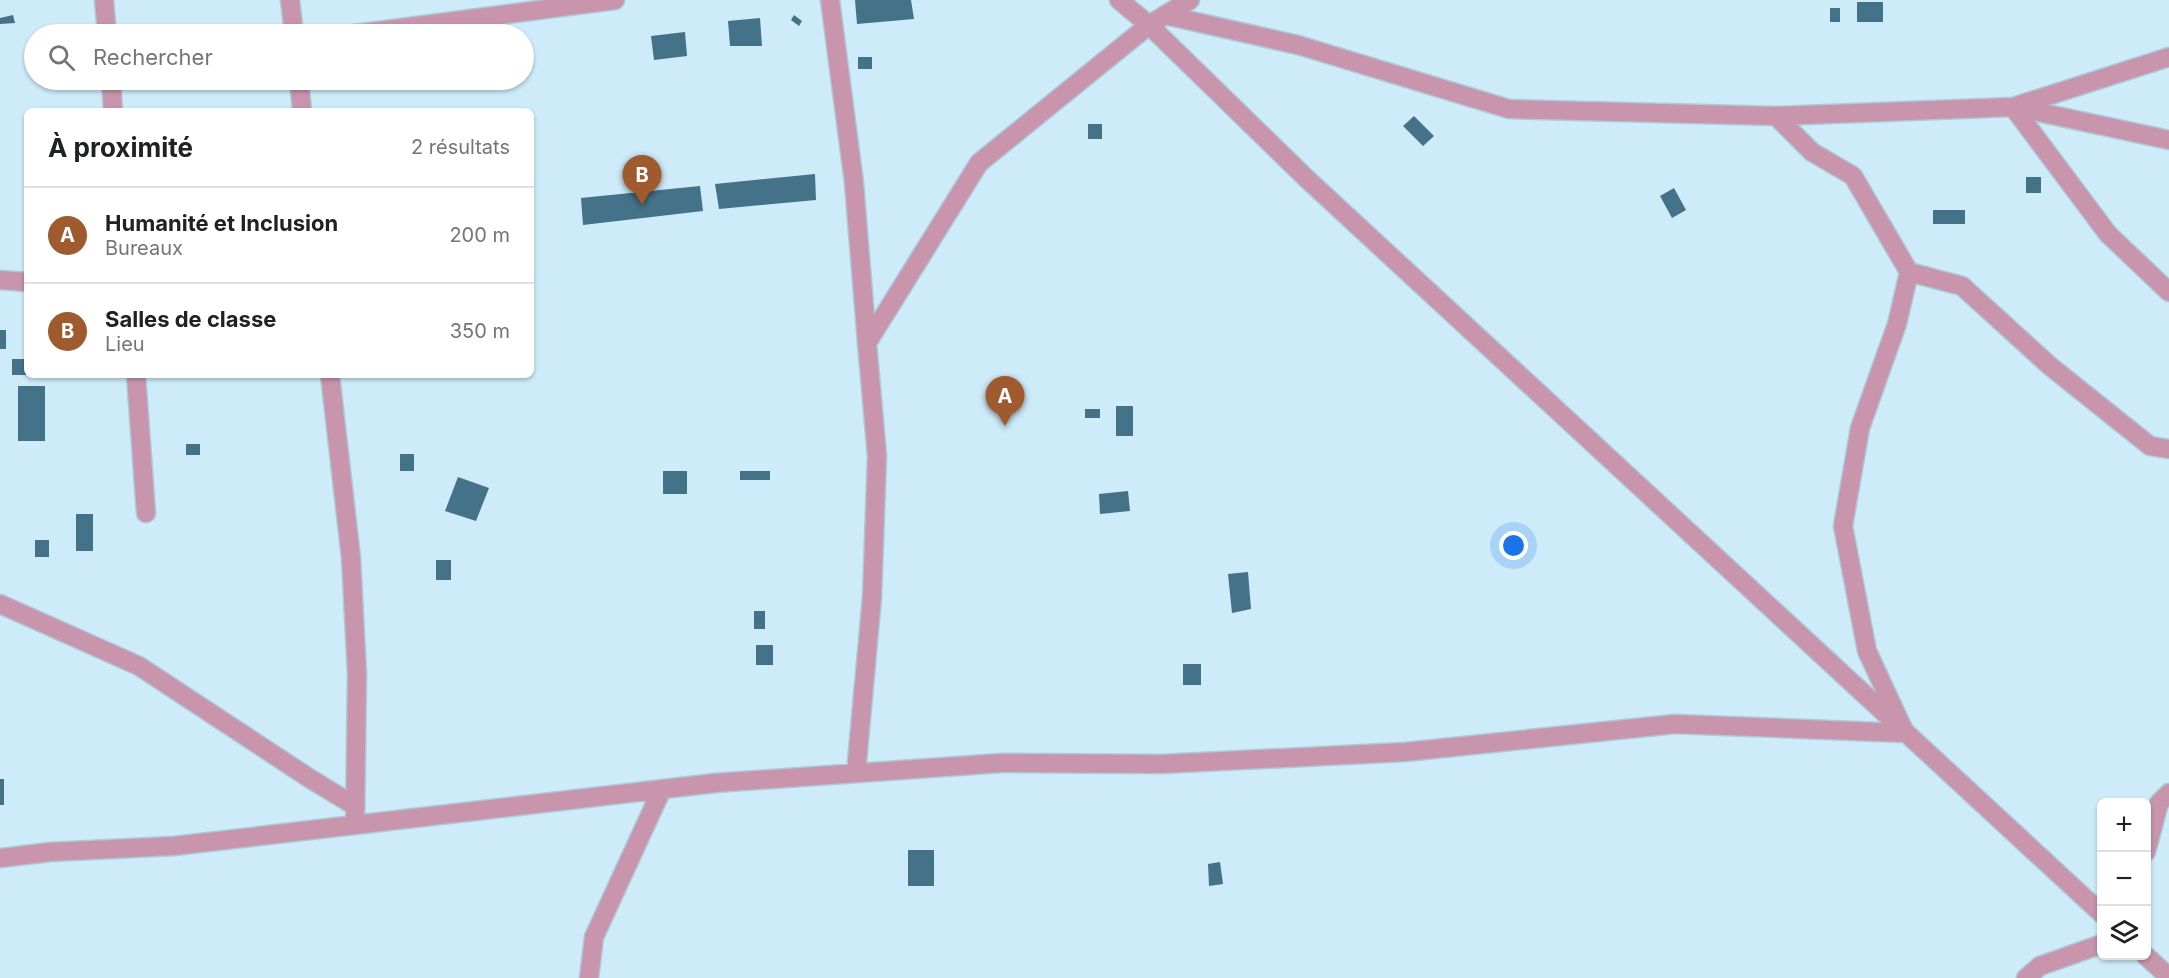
<!DOCTYPE html>
<html lang="fr">
<meta charset="utf-8">
<style>
body{margin:0;font-family:Inter,sans-serif;background:#f6f6f6;color:#202124}
.controls{position:absolute;right:18px;bottom:18px;display:grid;overflow:hidden;border-radius:9px;box-shadow:0 2px 4px #0004}
.controls button{width:54px;height:54px;display:grid;place-items:center;padding:0;border:0;border-bottom:2px solid #e0e0e0;background:#fff;color:#202124;font:30px sans-serif}
.you{position:absolute;left:1514px;top:546px;width:21px;height:21px;margin:-15px;border:4px solid #fff;border-radius:50%;background:#1a73e8;box-shadow:0 0 0 9px #1a73e833}
.badge{display:grid;place-items:center;width:39px;height:39px;border-radius:50%;background:#9f5a2e;color:#fff;font-size:20px;font-weight:700}
.pin{position:absolute;translate:-50% -50px;filter:drop-shadow(0 2px 3px #0008)}
.pin::after{content:'';position:absolute;top:32px;width:21px;height:18px;background:inherit;clip-path:polygon(0 0,100% 0,50% 100%)}
.list{margin:0;padding:0;list-style:none}
h2{display:flex;justify-content:space-between;align-items:center;height:78px;margin:0;padding:0 24px;font-size:26px}
h2 small{font-size:20px;font-weight:400;color:#757577}
.list li{display:grid;grid-template-columns:39px 1fr auto;gap:18px;align-items:center;box-sizing:border-box;height:96px;padding:0 24px;border-top:2px solid #e0e0e0}
.list b{display:block;font-size:22px;white-space:nowrap}
.list p{margin:0;font-size:20px;white-space:nowrap;color:#757577}
.list em{font-size:20px;font-style:normal;color:#757577}
.icon{flex:none;width:33px;height:33px;fill:none;stroke:currentColor;stroke-width:2;stroke-linecap:round;stroke-linejoin:round}
.map{position:relative;flex:none;width:2169px;height:978px;overflow:hidden}
.search{position:absolute;background:#fff;box-shadow:0 2px 4px #0004;left:24px;top:24px;width:510px;height:66px;display:flex;align-items:center;gap:15px;box-sizing:border-box;padding:0 21px;border-radius:33px;color:#757577;font-size:22px}
.panel{position:absolute;background:#fff;box-shadow:0 2px 4px #0004;left:24px;top:108px;width:510px;height:270px;border-radius:9px}
.map>svg:first-child{display:block}
.building{fill:#447288}
.lines{fill:none;stroke-linecap:round;stroke-linejoin:round}
.street-casing{stroke:#aec9d7;stroke-width:21}
.street{stroke:#c895ac;stroke-width:18}
</style>
<div class="map">
<svg width="2169" height="978" viewBox="0 0 2169 978">
<rect width="100%" height="100%" fill="#ceebfa"/>
<path class="building" d="M855 0H911L914 19 857 24Z
M1857 2H1883V22H1857Z
M1830 8H1840V22H1830Z
M13 15 15 23 0 24V18Z
M794 15 802 21 799 26 791 20Z
M760 18 762 46H730L728 21Z
M685 32 687 56 654 60 651 36Z
M858 57H872V69H858Z
M1414 116 1434 136 1423 146 1403 126Z
M1088 124H1102V139H1088Z
M815 174 816 200 719 209 715 184Z
M2026 177H2041V193H2026Z
M700 186 703 211 583 225 581 198Z
M1674 188 1686 210 1672 218 1660 196Z
M1933 210H1965V224H1933Z
M0 330H6V349H0Z
M12 359H27V375H12Z
M18 386H45V441H18Z
M1116 406H1133V436H1116Z
M1085 409H1100V418H1085Z
M186 444H200V455H186Z
M400 454H414V471H400Z
M663 471H687V494H663Z
M740 471H770V480H740Z
M458 477 489 488 476 521 445 511Z
M1128 491 1130 511 1100 514 1099 494Z
M76 514H93V551H76Z
M35 540H49V557H35Z
M436 560H451V580H436Z
M1248 572 1251 609 1232 613 1228 574Z
M754 611H765V629H754Z
M756 645H773V665H756Z
M1183 664H1201V685H1183Z
M0 779H4V805H0Z
M908 850H934V886H908Z
M1220 862 1223 884 1209 886 1208 864Z"/>
<g class="lines">
<g class="street-casing">
<path id="street" d="M104 0 107 34
M290 0 294 34
M830 0 854 183 867 343
M1119 0 1149 25 1306 178 2102 914
M1165 15 1298 45 1509 109 1776 116 2013 107 2169 57
M355 34 615 0
M111 80 113 111
M299 80 302 111
M2013 107 2108 234 2169 292
M2015 107 2169 140
M1776 116 1812 152 1853 176 1909 272 1962 286 2050 366 2150 446 2169 449
M0 280 27 282
M136 375 146 513
M330 375 351 558 357 674 355 825
M0 604 139 666 309 778 355 806
M856 773 872 597 877 456 867 343 979 163 1149 25 1190 0
M2146 852 2159 803 2169 793
M0 858 50 852 174 846 715 783 1001 763 1161 764 1405 752 1675 724 1905 733 1867 651 1843 526 1860 428 1897 324 1909 272
M2146 956 2169 977
M589 978 594 937 662 789
M2026 978 2040 966 2102 944"/>
</g>
<use href="#street" class="street"/>
</g>
</svg>
<div class="controls">
<button>+</button>
<button>−</button>
<button><svg class="icon" aria-label="layers" viewBox="0 0 24 24"><path d="M12 4l9 5-9 5-9-5zM3 14l9 5 9-5"/></svg></button>
</div>
<div class="you"></div>
<div class="pin badge" style="left:1005px;top:426px">A</div>
<div class="pin badge" style="left:642px;top:205px">B</div>
<div class="search"><svg class="icon" aria-label="search" viewBox="0 0 24 24"><circle cx="10" cy="10" r="6"/><path d="M15 15l6 6"/></svg>Rechercher</div>
<section class="panel">
<h2>À proximité<small>2 résultats</small></h2>
<ul class="list">
<li><span class="badge">A</span><div><b>Humanité et Inclusion</b><p>Bureaux</p></div><em>200 m</em></li>
<li><span class="badge">B</span><div><b>Salles de classe</b><p>Lieu</p></div><em>350 m</em></li>
</ul>
</section>
</div>
